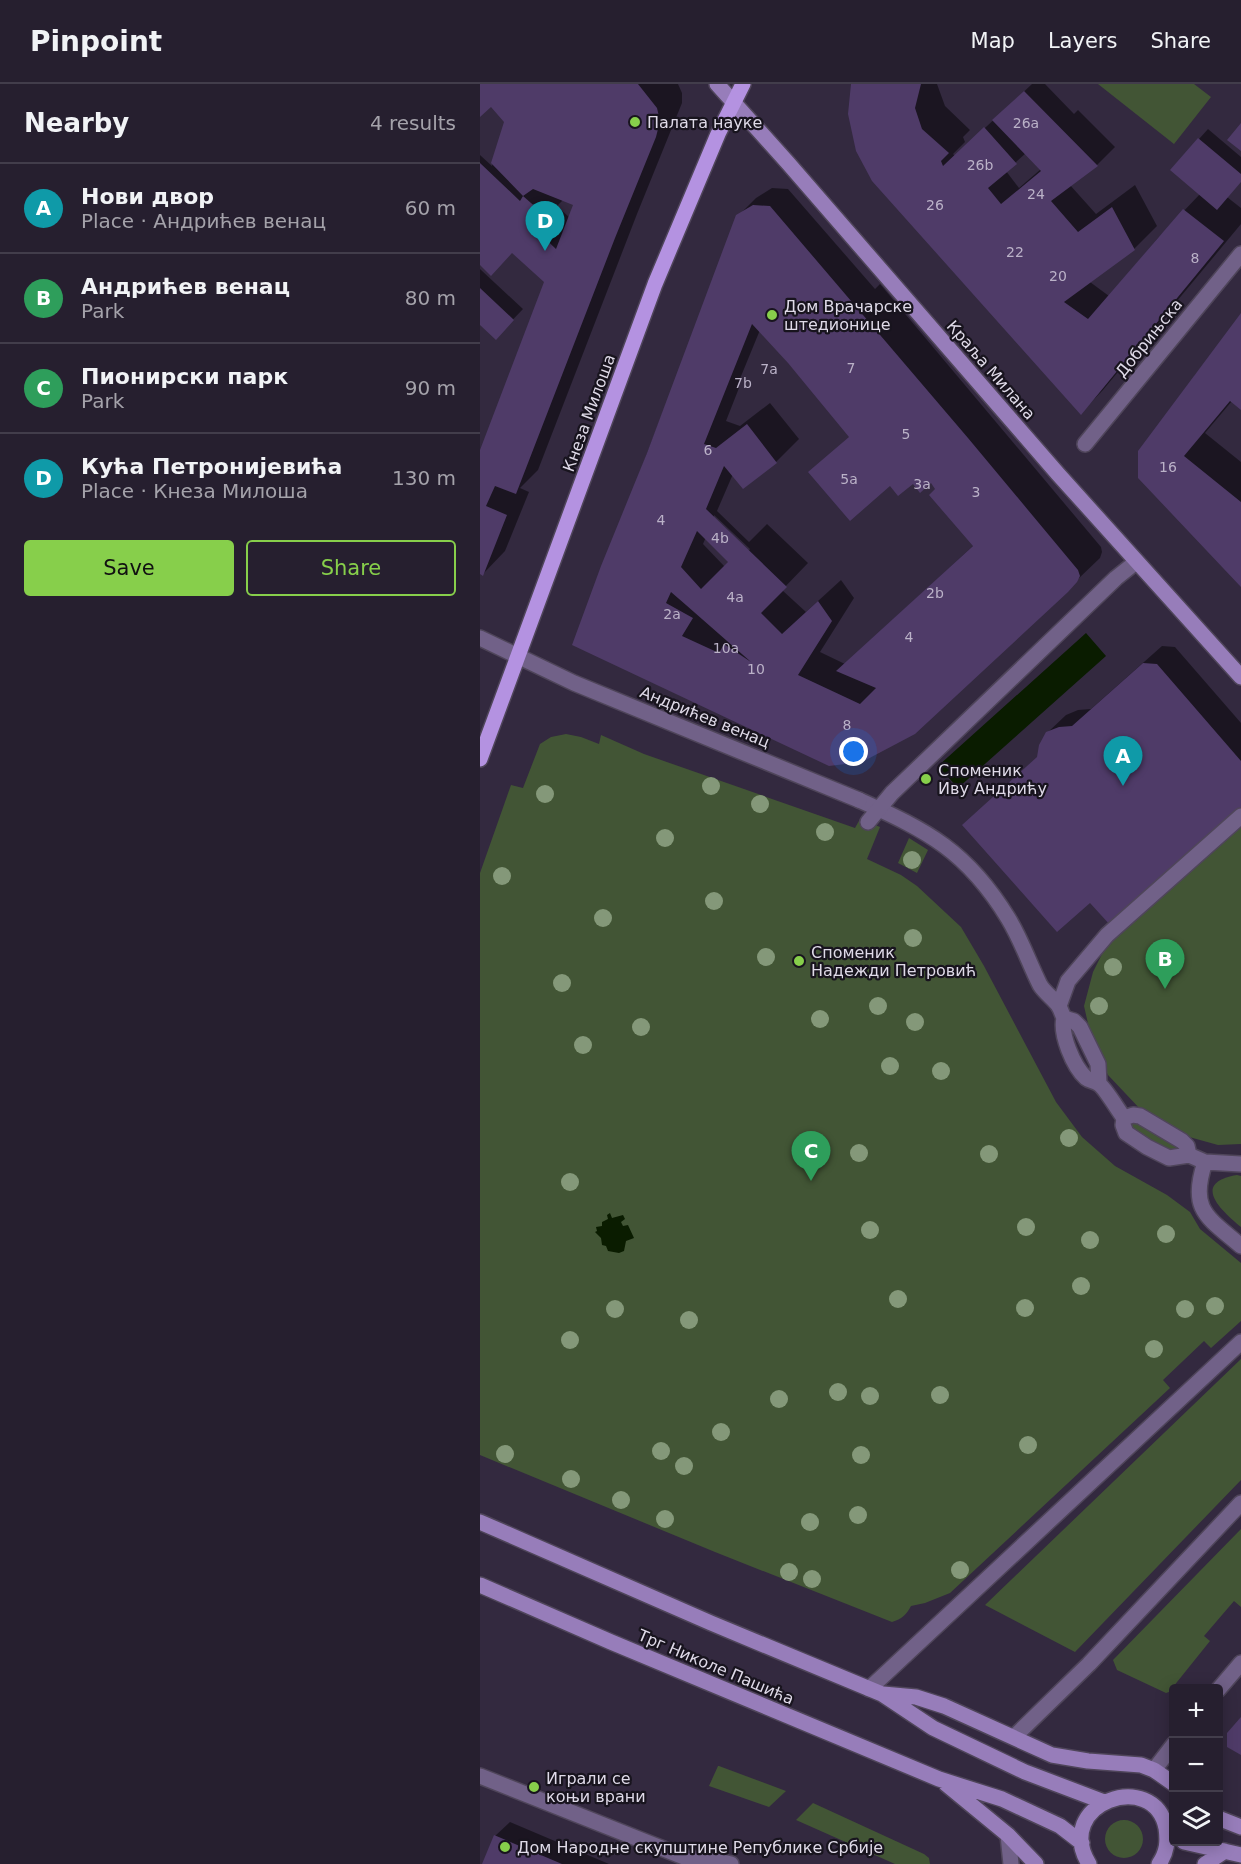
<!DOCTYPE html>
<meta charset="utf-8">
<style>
body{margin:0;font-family:"DejaVu Sans",sans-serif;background:#2e2737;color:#f1f3f6}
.controls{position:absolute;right:18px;bottom:18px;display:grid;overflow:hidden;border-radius:6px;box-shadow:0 3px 15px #0003}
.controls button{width:54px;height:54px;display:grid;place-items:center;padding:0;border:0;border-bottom:2px solid #423d4b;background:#261f2f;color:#f1f3f6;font:30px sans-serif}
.you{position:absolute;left:374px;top:668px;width:21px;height:21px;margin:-15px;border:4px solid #fff;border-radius:50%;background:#1a73e8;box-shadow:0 0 0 9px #1a73e833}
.badge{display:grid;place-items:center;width:39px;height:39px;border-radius:50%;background:#87cf4b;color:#fff;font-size:20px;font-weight:700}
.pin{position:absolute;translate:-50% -50px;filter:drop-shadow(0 2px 3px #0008)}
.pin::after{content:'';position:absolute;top:32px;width:21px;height:18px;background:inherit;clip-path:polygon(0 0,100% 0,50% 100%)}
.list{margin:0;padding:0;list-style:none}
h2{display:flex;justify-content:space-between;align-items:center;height:78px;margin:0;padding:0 24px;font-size:26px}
h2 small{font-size:20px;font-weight:400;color:#a4a2aa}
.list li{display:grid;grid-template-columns:39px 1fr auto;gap:18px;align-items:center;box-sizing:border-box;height:90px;padding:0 24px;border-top:2px solid #423d4b}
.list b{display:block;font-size:22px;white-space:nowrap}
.list p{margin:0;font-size:20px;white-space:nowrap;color:#a4a2aa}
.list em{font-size:20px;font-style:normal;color:#a4a2aa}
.actions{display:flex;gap:12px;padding:18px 24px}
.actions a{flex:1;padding:14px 0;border:2px solid #87cf4b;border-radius:6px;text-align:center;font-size:21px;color:#87cf4b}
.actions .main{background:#87cf4b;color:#111}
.icon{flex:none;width:33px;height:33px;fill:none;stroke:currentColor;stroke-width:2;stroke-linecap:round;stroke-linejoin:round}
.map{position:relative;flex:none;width:761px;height:1780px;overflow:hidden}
header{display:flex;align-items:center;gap:36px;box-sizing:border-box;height:84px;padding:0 30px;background:#261f2f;border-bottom:2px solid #423d4b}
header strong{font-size:28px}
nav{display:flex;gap:33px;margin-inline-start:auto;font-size:21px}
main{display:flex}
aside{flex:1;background:#261f2f}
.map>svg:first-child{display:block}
.green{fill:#425535}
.water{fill:#0a1c00}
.shadow{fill:#0007;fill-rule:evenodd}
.building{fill:#4f3b68;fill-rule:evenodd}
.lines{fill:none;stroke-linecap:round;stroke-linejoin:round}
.lane-casing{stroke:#4f455a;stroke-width:18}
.street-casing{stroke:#4f455a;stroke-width:18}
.secondary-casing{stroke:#4f455a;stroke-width:18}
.primary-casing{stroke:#4f455a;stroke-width:18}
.lane{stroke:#716188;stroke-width:15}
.street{stroke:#716188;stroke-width:15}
.secondary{stroke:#977dba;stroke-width:15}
.primary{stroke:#b492e1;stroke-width:15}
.tree{fill:#849879}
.poi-dot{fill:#87cf4b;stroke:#18141e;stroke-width:2}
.labels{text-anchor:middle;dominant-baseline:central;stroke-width:4.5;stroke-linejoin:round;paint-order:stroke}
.number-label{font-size:14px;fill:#bbb2c8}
.poi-label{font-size:16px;fill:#dfdae8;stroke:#18141e;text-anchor:start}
.street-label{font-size:16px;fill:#dfdae8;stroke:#18141e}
</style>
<header>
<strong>Pinpoint</strong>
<nav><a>Map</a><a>Layers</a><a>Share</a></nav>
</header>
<main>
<aside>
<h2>Nearby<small>4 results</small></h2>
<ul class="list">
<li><span class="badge" style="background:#0f9aa8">A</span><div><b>Нови двор</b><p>Place · Андрићев венац</p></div><em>60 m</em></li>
<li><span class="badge" style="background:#2e9e5b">B</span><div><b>Андрићев венац</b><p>Park</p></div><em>80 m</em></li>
<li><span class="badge" style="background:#2e9e5b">C</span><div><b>Пионирски парк</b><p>Park</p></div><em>90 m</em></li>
<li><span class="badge" style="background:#0f9aa8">D</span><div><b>Кућа Петронијевића</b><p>Place · Кнеза Милоша</p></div><em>130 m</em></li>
</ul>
<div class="actions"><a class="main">Save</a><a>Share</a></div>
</aside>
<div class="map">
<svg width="761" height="1780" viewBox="0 0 761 1780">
<rect width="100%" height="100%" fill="#33293f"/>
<path class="green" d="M618 0H714L731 13 694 60Z
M86 650 101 653 119 660 121 651 164 670 375 744 380 735 400 743 387 775 421 791 437 802 481 843 504 882 576 1018 602 1053 635 1082 687 1111 710 1128 720 1145 761 1179V1237L731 1264 724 1257 683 1296 690 1304 470 1509 445 1519 431 1522C426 1531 422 1535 412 1538L235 1468 0 1371V789L31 701 43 704 60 660 71 653Z
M761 737V1060L738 1061 702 1051 662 1027 628 991 612 957 604 922 613 888 630 854Z
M429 754 448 766 437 789 418 779Z
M653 1036 698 1063 697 1065 690 1067 650 1045 649 1039Z
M757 1091 761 1092V1143C742 1127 710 1099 757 1091Z
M761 1275V1396L595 1568 505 1521Z
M761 1445V1523L754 1517 724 1552 730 1557 689 1608 686 1609 637 1586 633 1576Z
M238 1682H239L306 1707 289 1723 229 1702Z
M333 1719 444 1770 449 1774 450 1780H415L316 1736Z
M625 1755a19 19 0 1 1 38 0a19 19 0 1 1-38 0Z"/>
<path class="water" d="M606 549 626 572 478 704 458 682Z
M130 1129 132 1134 143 1131 145 1135 141 1138 143 1142 148 1141 154 1154 146 1157 144 1167 139 1169 128 1167 126 1162 122 1161 121 1154 115 1148 117 1147 116 1143 122 1142V1138L128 1135 127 1131Z"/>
<path class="shadow" d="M0 0H198L202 9V19L157 130 58 386 40 404 49 408 25 467 3 490 0 489V371L65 197 33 168 0 179V71L12 82 25 38 11 21 0 31ZM83 116 95 121 90 134 77 122Z
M372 0H457L465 22 490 46 483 53 485 58 473 70 475 72 552 0H565L594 30 598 26 635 63 617 81 590 101 616 130 655 101 677 142 654 165 610 198 629 212 678 154 720 110 719 55 728 45 761 73V97L747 113 761 124V140L623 306 601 329ZM546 69 561 85 539 104 526 87Z
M292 104 308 105 395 205 400 200 621 463 622 468 620 474 596 497 349 680 94 560 258 132 276 114ZM280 246 371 352 435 400 451 397 494 461 365 580 340 568 374 514 361 496 326 528 302 506 328 479 287 440 269 458 237 427 253 390 263 403 296 378 319 355 290 319 260 342 246 337 259 304 257 302ZM234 431 270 465 268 468 234 435ZM226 453 250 477 245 483 223 460Z
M0 185 43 225 25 244 0 239Z
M761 233V324L752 317 725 349 761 378V502L660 393 715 291Z
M682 562 695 563 761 639V725L610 817 484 741 559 672 567 649 586 631 598 626 611 625Z
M30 1738 129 1780H4L15 1752Z"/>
<path class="building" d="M0 0H158L177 24 180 37 176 53 135 154 36 410 15 402 6 422 27 431 3 492 0 490V366L64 198 32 169 11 192 0 181V79L40 117 43 112 67 133 56 146 76 165 93 121 53 105 43 112 11 79 24 38 11 23 0 33Z
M371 0H441L435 24 442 45 469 69 461 77 463 82 504 43 537 80 508 104 521 120 561 87 512 36 544 7 618 82 571 117 598 148 632 123 655 166 584 218 608 235 703 125 744 157 601 331 392 97 376 67 368 30Z
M761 39V67L747 56Z
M718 54 761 90V98L737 126 690 86Z
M273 121 290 122 488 354 598 486 600 492 597 498 588 508 435 650 382 678 349 682 92 561 121 482 167 369 256 131ZM272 240 308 279 369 353 328 388 370 437 410 402 418 412 433 400 440 409 451 399 455 405 449 411 493 462 356 587 396 604 380 620 318 591 352 537 338 517 302 550 281 529 307 503 226 425 244 382 263 405 297 379 267 340 236 364 224 360ZM217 447 248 478 221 505 201 483ZM191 508 206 521 271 578 244 560 239 569 202 552 213 534 186 519Z
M0 204 34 236 16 256 0 241Z
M761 229V326L750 317 704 372 761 418V503L658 394V367Z
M663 579 677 580 761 677V727L631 842 610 819 577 848 482 741 557 673 559 661 566 648 579 643 592 642Z
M761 1633V1671L747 1663V1649Z
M14 1751 82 1780H2Z"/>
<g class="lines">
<g class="lane-casing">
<path id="lane" d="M379 716C448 747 487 767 528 834 541 855 549 879 560 901 565 909 573 914 578 921 581 925 582 930 584 934
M579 922 588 897 627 851 761 732
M584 934C580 950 593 982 606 994 610 997 615 997 619 1000 625 1004 638 1026 644 1034L643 1041 646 1049 667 1063 689 1074 709 1071 725 1078 761 1080
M584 934 594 937 600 943 618 980 619 1000
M644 1034 653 1031 660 1032 702 1057 707 1062 709 1071
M725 1078C709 1126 727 1133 761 1162
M389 1605 761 1258
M534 1653 609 1580 761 1419
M0 1692 204 1773C220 1776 235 1776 251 1780
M528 1751 531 1780"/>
</g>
<g class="street-casing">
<path id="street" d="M605 360 761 170
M0 554 94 599 379 716
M388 738 412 709 636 494 656 478
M738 1606 761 1579
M674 1686 694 1660"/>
</g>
<g class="secondary-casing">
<path id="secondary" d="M237 0 308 79 578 390 761 593
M0 1438 231 1539 402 1610 453 1644 545 1688 624 1718
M0 1501 131 1558 459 1695 522 1715 580 1742 602 1759
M403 1610 436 1613 464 1622 572 1671 608 1677 661 1681 674 1686 694 1700
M466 1700 528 1751 556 1780
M738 1734 761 1743
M704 1758 761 1771
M609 1780C572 1719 674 1684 686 1744 688 1758 687 1768 679 1780
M725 1780 745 1767"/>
</g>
<g class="primary-casing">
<path id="primary" d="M0 675 175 200 238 50 263 0"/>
</g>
<use href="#lane" class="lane"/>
<use href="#street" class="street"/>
<use href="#secondary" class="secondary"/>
<use href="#primary" class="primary"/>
</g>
<g class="tree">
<circle cx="231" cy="702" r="9"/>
<circle cx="65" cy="710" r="9"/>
<circle cx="280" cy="720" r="9"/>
<circle cx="345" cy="748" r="9"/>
<circle cx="185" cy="754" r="9"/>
<circle cx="432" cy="776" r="9"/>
<circle cx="22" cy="792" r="9"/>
<circle cx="234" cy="817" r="9"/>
<circle cx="123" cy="834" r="9"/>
<circle cx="433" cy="854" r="9"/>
<circle cx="286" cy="873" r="9"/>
<circle cx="633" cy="883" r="9"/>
<circle cx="82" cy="899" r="9"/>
<circle cx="398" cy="922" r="9"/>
<circle cx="619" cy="922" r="9"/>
<circle cx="340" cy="935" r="9"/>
<circle cx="435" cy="938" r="9"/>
<circle cx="161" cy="943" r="9"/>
<circle cx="103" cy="961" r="9"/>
<circle cx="410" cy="982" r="9"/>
<circle cx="461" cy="987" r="9"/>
<circle cx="589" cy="1054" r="9"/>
<circle cx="379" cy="1069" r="9"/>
<circle cx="509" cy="1070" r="9"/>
<circle cx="90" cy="1098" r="9"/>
<circle cx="546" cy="1143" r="9"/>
<circle cx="390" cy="1146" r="9"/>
<circle cx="686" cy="1150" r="9"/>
<circle cx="610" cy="1156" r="9"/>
<circle cx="601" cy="1202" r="9"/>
<circle cx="418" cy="1215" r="9"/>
<circle cx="735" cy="1222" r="9"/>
<circle cx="545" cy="1224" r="9"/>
<circle cx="135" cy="1225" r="9"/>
<circle cx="705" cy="1225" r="9"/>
<circle cx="209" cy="1236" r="9"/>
<circle cx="90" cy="1256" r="9"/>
<circle cx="674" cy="1265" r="9"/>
<circle cx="358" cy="1308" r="9"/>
<circle cx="460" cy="1311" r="9"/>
<circle cx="390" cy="1312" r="9"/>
<circle cx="299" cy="1315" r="9"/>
<circle cx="241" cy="1348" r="9"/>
<circle cx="548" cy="1361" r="9"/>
<circle cx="181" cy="1367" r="9"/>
<circle cx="25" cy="1370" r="9"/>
<circle cx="381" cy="1371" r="9"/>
<circle cx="204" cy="1382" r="9"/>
<circle cx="91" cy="1395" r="9"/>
<circle cx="141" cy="1416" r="9"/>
<circle cx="378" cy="1431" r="9"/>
<circle cx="185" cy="1435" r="9"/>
<circle cx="330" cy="1438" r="9"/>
<circle cx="480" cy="1486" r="9"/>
<circle cx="309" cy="1488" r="9"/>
<circle cx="332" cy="1495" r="9"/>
</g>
<g class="poi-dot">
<circle cx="155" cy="38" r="6"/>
<circle cx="292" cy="231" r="6"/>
<circle cx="446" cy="695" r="6"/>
<circle cx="319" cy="877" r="6"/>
<circle cx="54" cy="1703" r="6"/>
<circle cx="25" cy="1763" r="6"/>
</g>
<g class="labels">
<g class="number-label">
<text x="546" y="39">26a</text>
<text x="500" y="81">26b</text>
<text x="556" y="110">24</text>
<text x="455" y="121">26</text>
<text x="535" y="168">22</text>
<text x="715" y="174">8</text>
<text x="578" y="192">20</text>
<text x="371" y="284">7</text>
<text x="289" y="285">7a</text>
<text x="263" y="299">7b</text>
<text x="426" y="350">5</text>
<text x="228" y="366">6</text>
<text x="688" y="383">16</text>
<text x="369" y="395">5a</text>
<text x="442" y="400">3a</text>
<text x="496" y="408">3</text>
<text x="181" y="436">4</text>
<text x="240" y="454">4b</text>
<text x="455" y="509">2b</text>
<text x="255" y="513">4a</text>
<text x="192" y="530">2a</text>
<text x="429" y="553">4</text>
<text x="246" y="564">10a</text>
<text x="276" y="585">10</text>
<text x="367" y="641">8</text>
</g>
<g class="poi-label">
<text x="167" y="38">Палата науке</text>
<text x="304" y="222">Дом Врачарске<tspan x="304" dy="18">штедионице</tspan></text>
<text x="458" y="686">Споменик<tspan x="458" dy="18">Иву Андрићу</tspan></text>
<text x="331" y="868">Споменик<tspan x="331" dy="18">Надежди Петровић</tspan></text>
<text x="66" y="1694">Играли се<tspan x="66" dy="18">коњи врани</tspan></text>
<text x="37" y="1763">Дом Народне скупштине Републике Србије</text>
</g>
<g class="street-label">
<text transform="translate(669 254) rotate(-51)">Добрињска</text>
<text transform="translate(511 286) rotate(49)">Краља Милана</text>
<text transform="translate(109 329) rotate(-70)">Кнеза Милоша</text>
<text transform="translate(225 633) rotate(22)">Андрићев венац</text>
<text transform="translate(236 1583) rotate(23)">Трг Николе Пашића</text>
</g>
</g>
</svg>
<div class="controls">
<button>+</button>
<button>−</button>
<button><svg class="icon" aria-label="layers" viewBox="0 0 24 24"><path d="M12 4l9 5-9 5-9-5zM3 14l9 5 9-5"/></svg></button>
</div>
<div class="you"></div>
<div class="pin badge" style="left:643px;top:702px;background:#0f9aa8">A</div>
<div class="pin badge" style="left:685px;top:905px;background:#2e9e5b">B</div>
<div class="pin badge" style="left:331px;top:1097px;background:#2e9e5b">C</div>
<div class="pin badge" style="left:65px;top:167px;background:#0f9aa8">D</div>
</div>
</main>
